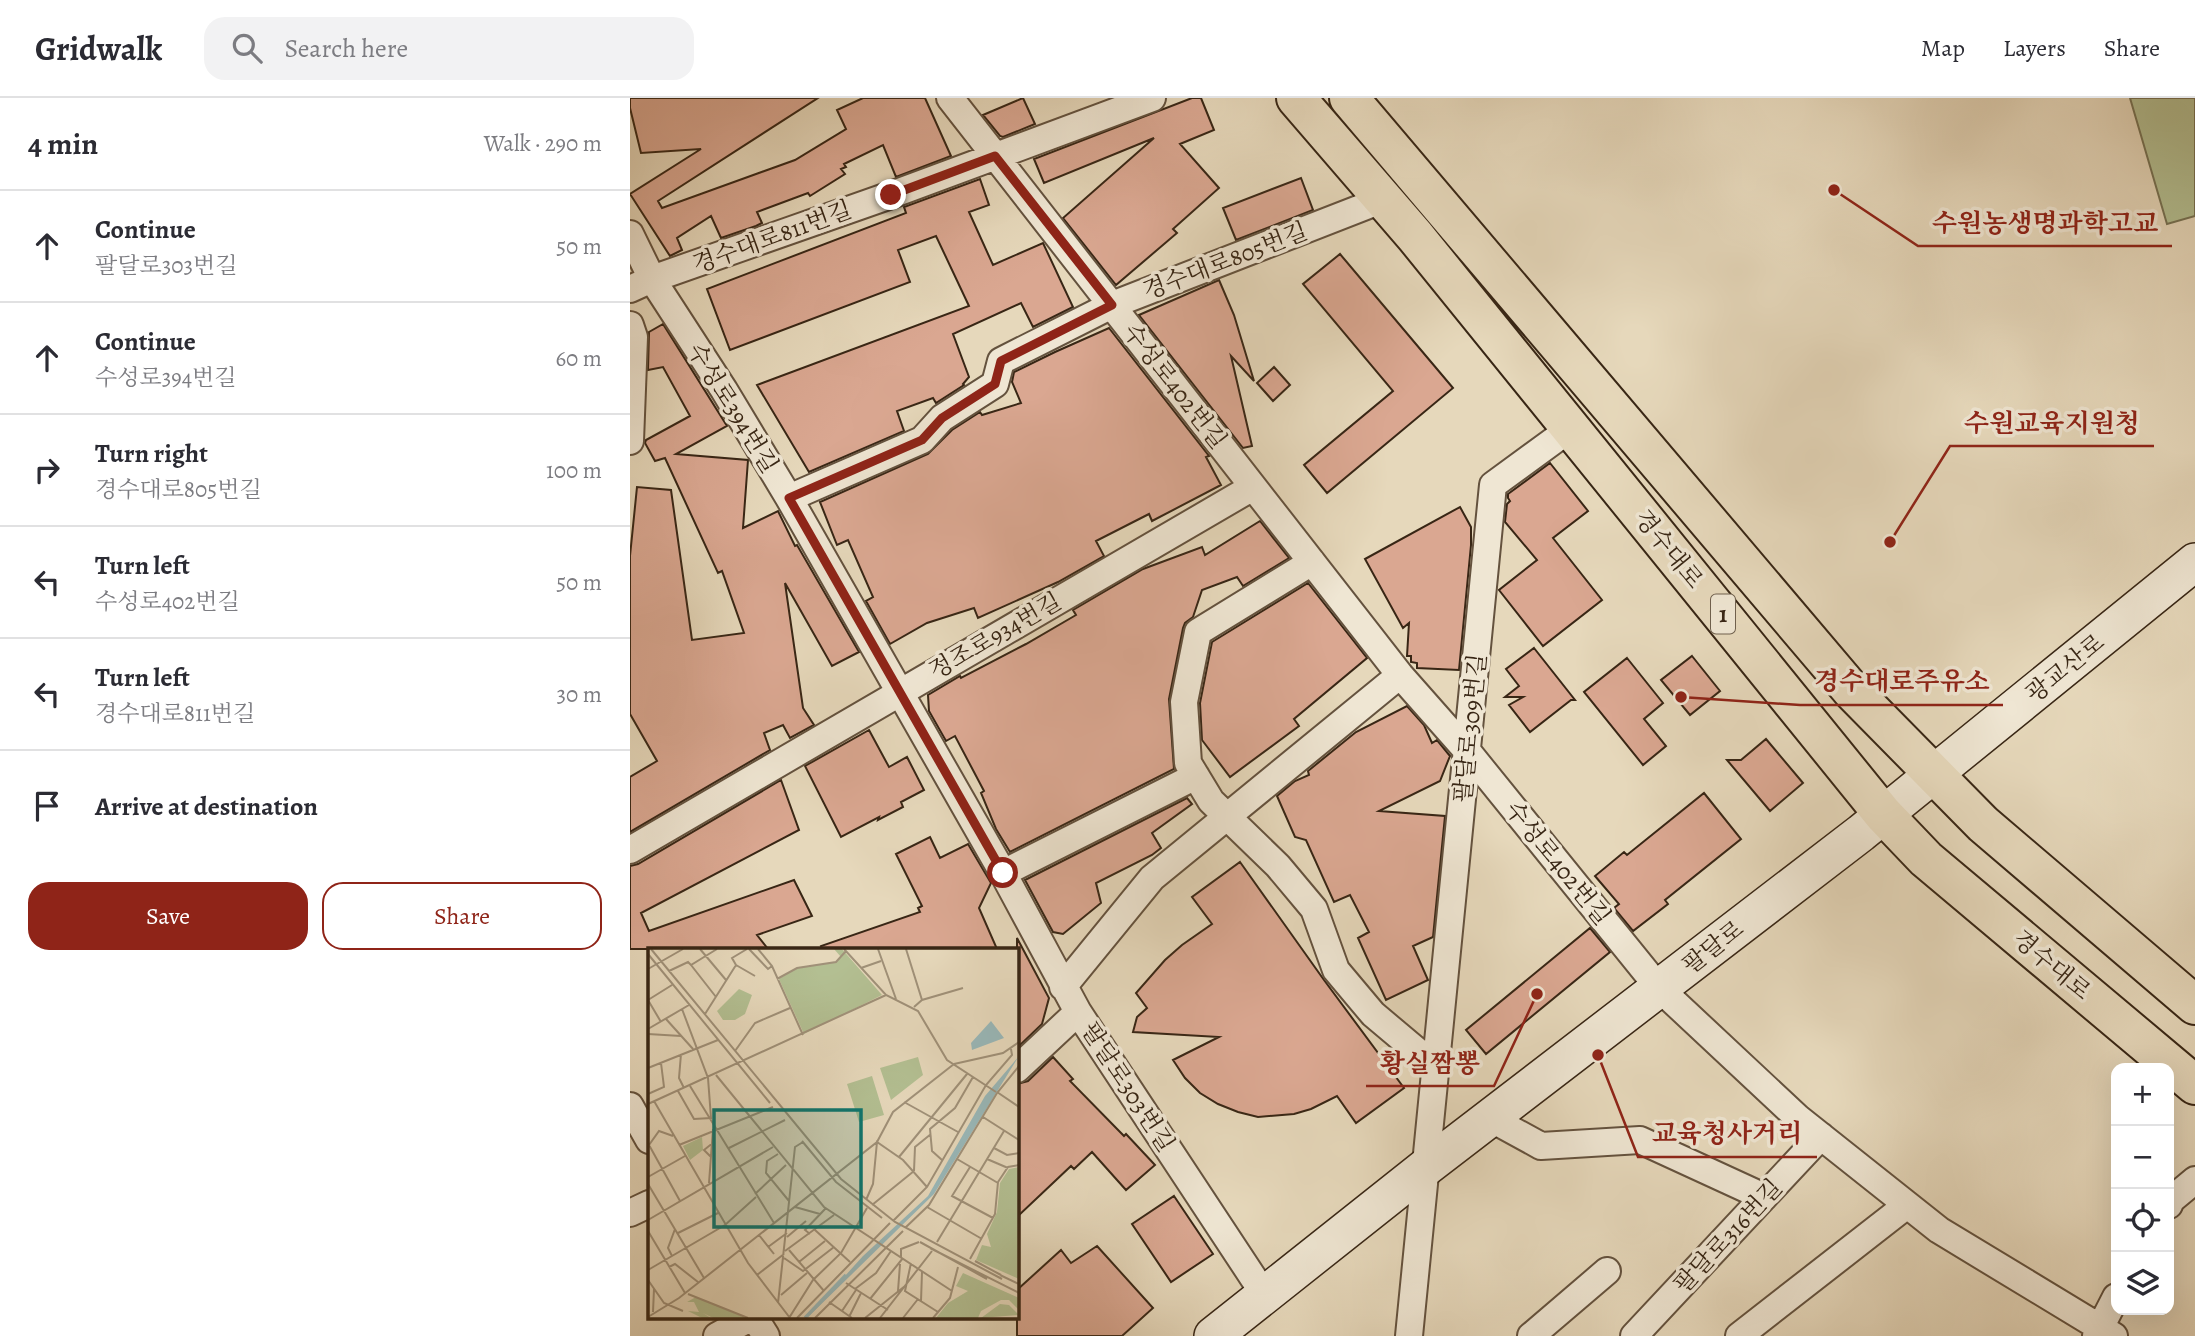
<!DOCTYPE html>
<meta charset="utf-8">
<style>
body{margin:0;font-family:Alegreya,"Noto Serif KR",serif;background:#f2f2f3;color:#2b2b33}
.controls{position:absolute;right:21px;bottom:21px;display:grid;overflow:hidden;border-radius:14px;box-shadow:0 7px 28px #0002}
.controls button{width:63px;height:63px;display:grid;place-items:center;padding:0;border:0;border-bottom:2px solid #e1e1e2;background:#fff;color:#2b2b33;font:35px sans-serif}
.stop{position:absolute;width:21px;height:21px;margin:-16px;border:5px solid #8f2418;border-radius:50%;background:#fff}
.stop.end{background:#8f2418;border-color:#fff;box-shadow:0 2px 7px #0008}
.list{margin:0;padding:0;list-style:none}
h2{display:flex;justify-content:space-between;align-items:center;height:91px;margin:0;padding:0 28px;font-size:30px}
h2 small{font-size:23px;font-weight:400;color:#7c7c81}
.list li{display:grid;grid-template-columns:46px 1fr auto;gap:21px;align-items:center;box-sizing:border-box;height:112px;padding:0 28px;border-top:2px solid #e1e1e2}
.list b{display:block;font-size:26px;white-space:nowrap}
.list p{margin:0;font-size:23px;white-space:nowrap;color:#7c7c81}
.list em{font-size:23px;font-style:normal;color:#7c7c81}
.actions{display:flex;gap:14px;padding:21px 28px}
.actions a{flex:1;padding:16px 0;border:2px solid #8f2418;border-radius:21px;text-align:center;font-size:24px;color:#8f2418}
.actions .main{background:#8f2418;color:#fff}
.icon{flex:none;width:38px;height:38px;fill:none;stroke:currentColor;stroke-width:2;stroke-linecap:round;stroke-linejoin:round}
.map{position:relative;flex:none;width:1565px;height:1238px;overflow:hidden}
header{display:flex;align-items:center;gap:42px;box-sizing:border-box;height:98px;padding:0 35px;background:#fff;border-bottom:2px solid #e1e1e2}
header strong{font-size:33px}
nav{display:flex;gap:38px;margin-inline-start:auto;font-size:24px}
.search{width:490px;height:63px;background:#f2f2f3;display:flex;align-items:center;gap:18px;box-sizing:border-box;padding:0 24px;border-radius:21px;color:#7c7c81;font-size:26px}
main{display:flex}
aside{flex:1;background:#fff}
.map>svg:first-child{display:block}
.green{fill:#b3bf92;stroke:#767254;stroke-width:2}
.building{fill:#daa791;stroke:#382615;stroke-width:2}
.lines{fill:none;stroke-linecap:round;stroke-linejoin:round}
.minor-casing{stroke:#64523e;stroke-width:30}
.secondary-casing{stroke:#382615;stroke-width:40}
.primary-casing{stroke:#382615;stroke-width:42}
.minor{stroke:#efe6d3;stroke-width:26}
.secondary{stroke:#efe6d3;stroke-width:37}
.primary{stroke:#e6d8bb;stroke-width:38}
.route{stroke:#8f2418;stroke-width:9}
.labels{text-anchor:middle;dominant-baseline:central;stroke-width:7;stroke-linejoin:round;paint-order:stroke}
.shield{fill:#efe6d3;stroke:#6f604e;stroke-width:2}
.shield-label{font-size:23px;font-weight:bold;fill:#382615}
.street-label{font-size:24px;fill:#382615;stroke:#efe6d3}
.inset-river{fill:none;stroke:#99b8b9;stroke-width:3.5}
.inset-road{fill:none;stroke:#a09179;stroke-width:2}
.view{fill:#0f766e;fill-opacity:0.15;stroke:#0f766e;stroke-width:3.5}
.inset-edge{fill:none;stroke:#382615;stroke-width:3.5}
.leader{fill:none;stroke:#8f2418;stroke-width:2.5}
.callout-dot{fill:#8f2418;stroke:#efe6d3;stroke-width:2.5}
.callout-label{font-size:26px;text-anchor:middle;font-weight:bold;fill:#8f2418;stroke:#efe6d3;stroke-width:7;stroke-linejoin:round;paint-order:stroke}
</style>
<header>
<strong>Gridwalk</strong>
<div class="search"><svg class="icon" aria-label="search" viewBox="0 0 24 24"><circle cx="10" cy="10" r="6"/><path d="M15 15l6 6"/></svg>Search here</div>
<nav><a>Map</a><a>Layers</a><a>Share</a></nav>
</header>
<main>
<aside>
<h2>4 min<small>Walk · 290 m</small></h2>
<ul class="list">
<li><svg class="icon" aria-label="ahead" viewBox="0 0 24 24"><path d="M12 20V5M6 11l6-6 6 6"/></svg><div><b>Continue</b><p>팔달로303번길</p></div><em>50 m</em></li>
<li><svg class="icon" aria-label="ahead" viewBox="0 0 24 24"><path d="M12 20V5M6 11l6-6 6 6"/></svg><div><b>Continue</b><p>수성로394번길</p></div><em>60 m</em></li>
<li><svg class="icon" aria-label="right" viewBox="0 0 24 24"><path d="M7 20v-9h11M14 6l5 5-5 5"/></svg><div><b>Turn right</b><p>경수대로805번길</p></div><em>100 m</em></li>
<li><svg class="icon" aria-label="left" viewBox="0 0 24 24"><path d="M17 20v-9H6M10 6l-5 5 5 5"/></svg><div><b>Turn left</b><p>수성로402번길</p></div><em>50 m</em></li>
<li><svg class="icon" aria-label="left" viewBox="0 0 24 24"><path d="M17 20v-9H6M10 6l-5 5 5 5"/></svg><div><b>Turn left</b><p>경수대로811번길</p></div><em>30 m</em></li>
<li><svg class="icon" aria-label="arrive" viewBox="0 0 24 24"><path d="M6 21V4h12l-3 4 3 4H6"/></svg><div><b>Arrive at destination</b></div></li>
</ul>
<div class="actions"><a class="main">Save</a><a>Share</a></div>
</aside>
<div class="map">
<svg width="1565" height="1238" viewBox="0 0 1565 1238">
<rect width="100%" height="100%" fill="#e6d8bb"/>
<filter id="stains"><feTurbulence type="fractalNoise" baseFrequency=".00286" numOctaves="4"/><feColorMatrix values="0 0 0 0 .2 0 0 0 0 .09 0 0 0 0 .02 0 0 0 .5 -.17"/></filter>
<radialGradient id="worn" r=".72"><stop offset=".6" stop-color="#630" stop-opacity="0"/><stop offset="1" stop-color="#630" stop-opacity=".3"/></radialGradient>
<path class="green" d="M1500 0H1565V118L1537 126Z"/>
<path class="building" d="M0 0H188L28 103 32 110 165 62 216 31 207 12 233 0H295L321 58 266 79 253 47 214 66 216 69 211 71 215 76 180 98 178 95 127 114 132 125 126 128 91 140 81 118 47 140 52 152 40 158 0 96 71 51 11 55 0 10Z
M393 0 405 26 373 39 370 38 353 17Z
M562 0H571L584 32 550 46 589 90 543 131 547 135 486 187 433 120 524 40 414 85 404 61Z
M671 80 683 112 606 142 593 110Z
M350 81 359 107 339 114 363 167 413 145 443 209 403 229 391 205 323 236 339 279 333 286 334 287 306 305 303 300 267 313 274 333 179 374 127 287 339 208 306 138 268 152 280 184 100 252 77 191 276 115 274 109Z
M710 156 823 290 697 395 674 367 763 293 673 186Z
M589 182 604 217 624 283 601 258 622 348 613 350 509 217Z
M33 226 97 328 46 356 118 362 113 430 148 413 165 448 167 447 229 554 202 568 155 485 173 610 184 627 160 640 153 627 134 635 140 652 0 734V679L27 663 0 616V458L7 389 41 392 62 542 114 535 92 473 88 475 35 360 25 363 15 345 16 342 60 318 33 269 18 272 19 234Z
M479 230 579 358 576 359 591 387 522 423 519 416 466 443 474 458 428 484 348 520 344 510 297 525 260 546 236 503 243 499 218 442 207 447 190 404 298 356 322 332 350 314 352 317 391 305 382 284 384 274 425 254Z
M644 269 660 287 643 303 627 285Z
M920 365 958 413 923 440 972 502 913 548 869 492 907 462 875 424 877 406 880 403 878 400V396Z
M830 409 841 429V447L829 572 787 570V565L781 564V558H777L779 525 773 530 735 461Z
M630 423 659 460 613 488 607 479 572 492 563 519 555 525 553 530 539 601 544 671 380 754 366 731 351 695 354 693 325 638 316 643 299 613 298 597 330 578 331 580 396 546 446 517 443 512 513 471 572 449 575 457Z
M678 485 737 560 664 621 669 628 600 679 572 642 570 605 582 544Z
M904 550 945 602H941L900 634 879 607 893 599H875L889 588 876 571Z
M1062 558 1090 593 1060 617 1031 582Z
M997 560 1033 605 1014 621 1036 648 1013 667 954 594Z
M777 608 794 627 802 645 807 642 820 658 810 683 749 713 815 718 803 839 783 848 798 882 756 902 728 840 739 834 720 797 704 804 676 742 665 739 647 698 665 683 679 677 678 673 726 634Z
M239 632 259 669 277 659 294 692 271 704 273 709 248 722 249 719 211 739 175 668Z
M1136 641 1173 685 1140 713 1097 662H1111Z
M151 682 169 732 11 815 19 833 164 782 182 818 127 837 138 851H0V768L8 766Z
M1074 695 1111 741 1035 802 1038 806 1003 833 984 810 989 806 965 778 994 754 997 757Z
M557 700 562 706 522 735 531 750 522 757 466 785 471 805 433 836 423 834 395 782Z
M300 739 310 760 338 746 361 785 349 810 367 851H192L191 848 290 814 288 810 292 808 266 756Z
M610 764 694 882 774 990 726 1025 707 998 681 1011 664 1016 628 1019 608 1014 588 1006 570 995 555 980 543 962 589 939 503 934 507 919 517 910 506 895 535 862 552 847 582 826 562 799Z
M960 830 980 854 856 956 836 932Z
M387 840 419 900 412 926 387 950Z
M423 959 443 981 440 983 494 1038 496 1036 525 1067 496 1092 462 1054 444 1071 441 1068 387 1119V986L398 983Z
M544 1098 583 1156 541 1184 502 1126Z
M467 1148 523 1210 492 1238H387V1192L431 1152 441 1165Z"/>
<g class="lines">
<g class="minor-casing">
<path id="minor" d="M320 0 770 577 838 654 1029 890 1168 1020 1309 1132 1484 1238
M0 136 22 181 94 292 159 400 373 775 448 914 634 1196
M0 191 22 181 261 97 522 0
M0 227 4 239 0 343
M159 400 292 342 312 320 365 286 371 263 482 207 754 101
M682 464 568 534 554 604 558 665 581 703 648 768 684 811 706 872 743 916 806 969
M0 752 623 389
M373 775 566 678
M433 889 522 780 770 577
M387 971 448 914
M0 1008 19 1042
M860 1020 911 1048 1010 1042 1134 1099
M1539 1107 1541 1102 1565 1082
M0 1115 19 1106
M124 1219 136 1238
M87 1238 122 1219
M779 1238 863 387 941 330
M901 1238 977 1173
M1004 1238 1191 1038
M1109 1238 1277 1107
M1466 1238 1486 1199"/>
</g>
<g class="secondary-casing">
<path id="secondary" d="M583 1238 796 1069 1231 735 1565 464"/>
</g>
<g class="primary-casing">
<path id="primary" d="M666 0 785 138 1253 716 1296 761 1565 987
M719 0 1222 593 1353 726 1565 907"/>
</g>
<use href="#minor" class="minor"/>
<use href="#secondary" class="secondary"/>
<use href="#primary" class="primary"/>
</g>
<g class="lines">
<path class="route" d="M261 97 365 58 482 207 371 263 365 286 312 320 292 342 159 400 373 775"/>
</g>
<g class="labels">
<rect class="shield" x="1081" y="496.5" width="24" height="39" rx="5"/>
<g class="shield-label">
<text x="1093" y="516">1</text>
</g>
<g class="street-label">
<text transform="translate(142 139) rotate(-20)">경수대로811번길</text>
<text transform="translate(595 163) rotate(-21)">경수대로805번길</text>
<text transform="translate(545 288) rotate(52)">수성로402번길</text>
<text transform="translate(103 310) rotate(58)">수성로394번길</text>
<text transform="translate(1039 451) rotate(51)">경수대로</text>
<text transform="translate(365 538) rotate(-30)">정조로934번길</text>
<text transform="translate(1435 570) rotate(-39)">광교산로</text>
<text transform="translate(840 630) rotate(-84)">팔달로309번길</text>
<text transform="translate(928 765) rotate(51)">수성로402번길</text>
<text transform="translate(1083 849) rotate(-38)">팔달로</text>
<text transform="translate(1422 867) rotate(40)">경수대로</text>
<text transform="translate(498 989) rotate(57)">팔달로303번길</text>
<text transform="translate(1098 1138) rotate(-47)">팔달로316번길</text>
</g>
</g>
<g transform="translate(18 850)">
<rect width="371" height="371" fill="#e6d8bb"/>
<path d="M186 1H194L234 47 156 86 131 31 149 20 188 14 193 9ZM91 41 104 47 97 66 87 72H75L69 63ZM270 109 275 127 243 152 232 120ZM224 128 236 167 211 174 199 136ZM54 189 55 202 42 212 35 198ZM371 219V331L328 312 334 297 343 299 339 286 349 264 352 235 361 221ZM315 325 371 350 370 361 361 352H353L333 363 330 370H288L300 355 320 343 308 338ZM48 349 98 370H65L55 365 63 370H54L40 363 51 364 46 354H39ZM352 356 361 357 371 367 333 370Z" fill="#b3bf92"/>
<path d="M343 73 356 90 324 102 323 95ZM371 108 286 246 159 370 215 308 280 248 337 148Z" fill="#99b8b9"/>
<path class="inset-river" d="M157 370 198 327"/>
<path class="inset-road" d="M3 1 193 231 247 274 354 331M52 1 78 32M101 1 120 21 124 18M110 1 124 18 155 87M196 1 238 47 270 63 299 112 348 144M230 1 248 51M258 1 274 52M0 6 122 155M43 17 68 49M88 17 84 10 99 1M213 20 233 13M0 21 35 1M21 23 40 14 43 17 69 1M129 31 149 20 188 14 198 3M0 52 24 37M0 52 13 74M266 59 274 52 315 40M57 66 88 17 107 28M18 71 45 101M0 81 41 57M0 86 33 88M87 103 107 75 142 60M33 106 31 130 36 140M306 116 355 105 371 94M0 120 70 92M68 127 176 259 304 343M42 138 126 275M30 143 46 171 63 170 60 130 34 61M349 144 371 159M0 146 16 139 13 115M6 153 100 315 142 370M256 154 310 184M0 156 238 47M335 169 371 192M154 193 188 234 234 270M1 197 32 253M1 197 11 183 25 188M31 197 125 159M81 200 137 172M346 200 359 207 371 205M130 206 119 213 118 225 141 253M63 209 56 202 66 194M251 209 319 126M309 211 350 235M339 211 360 220M294 212 284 203 282 181 307 160 325 129M322 219 304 248 345 270M266 223 267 199 283 186M0 229 37 208M61 235 65 181M0 236 56 330M107 246 138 217M218 252 225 236 229 194 255 212 279 239M224 257 266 223M147 259 172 266M279 259 334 291M0 272 125 199M245 273 279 239 338 137 364 107 363 101M257 280 281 257 349 145 371 118M167 282 202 314M0 283 37 345M30 285 70 265M162 286 157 282 178 260M111 287 126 306M139 289 158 273M272 294 339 331M289 294 356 183M120 299 139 285M282 300 371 345M141 302 176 343M137 303 186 267M24 308 20 300 27 281M253 309V301L271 294M136 310 155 323 186 299M322 311 347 266 350 234 360 219 371 217M327 313 353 327M151 314 177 293M263 315 257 343 290 364M21 319 27 316 50 334M0 322 77 277 108 249M109 327 136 306M352 327 371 336M0 332 16 355 35 363M198 335 240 362M207 341 228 325 243 303M250 343 252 316M40 346 100 370M133 347 159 325M222 351 255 310M273 353 274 324M181 354 204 370M130 355 147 199 155 194M194 363 208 342M5 364 6 341M0 369 31 350 229 194 245 164 306 116M201 369 213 345M141 370 165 332 193 305 219 260M149 370 242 275M167 370 255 283M217 370 257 338M232 370 284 303M255 370 270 351M285 370 302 350 310 319"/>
<path class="view" d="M66 162H213V279H66Z"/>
<rect width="371" height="371" class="inset-edge"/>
</g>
<path class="leader" d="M1204 92L1288 148H1542M1260 444L1320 348H1524M1051 599L1170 607H1373M907 896L864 988H736M968 957L1008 1059H1187"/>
<g class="callout-dot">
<circle cx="1204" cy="92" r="7"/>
<circle cx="1260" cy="444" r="7"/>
<circle cx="1051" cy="599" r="7"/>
<circle cx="907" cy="896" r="7"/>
<circle cx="968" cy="957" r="7"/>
</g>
<g class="callout-label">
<text x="1415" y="134">수원농생명과학고교</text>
<text x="1422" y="334">수원교육지원청</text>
<text x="1272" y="592">경수대로주유소</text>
<text x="800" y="974">황실짬뽕</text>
<text x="1097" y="1044">교육청사거리</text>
</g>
<rect width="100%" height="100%" filter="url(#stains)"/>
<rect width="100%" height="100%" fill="url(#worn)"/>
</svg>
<div class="controls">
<button>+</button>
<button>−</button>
<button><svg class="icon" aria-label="locate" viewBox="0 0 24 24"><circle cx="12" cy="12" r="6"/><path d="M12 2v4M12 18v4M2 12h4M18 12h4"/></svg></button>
<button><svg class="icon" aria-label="layers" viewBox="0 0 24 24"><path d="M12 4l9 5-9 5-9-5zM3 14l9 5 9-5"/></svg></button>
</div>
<div class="stop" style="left:373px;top:775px"></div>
<div class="stop end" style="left:261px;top:97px"></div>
</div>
</main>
